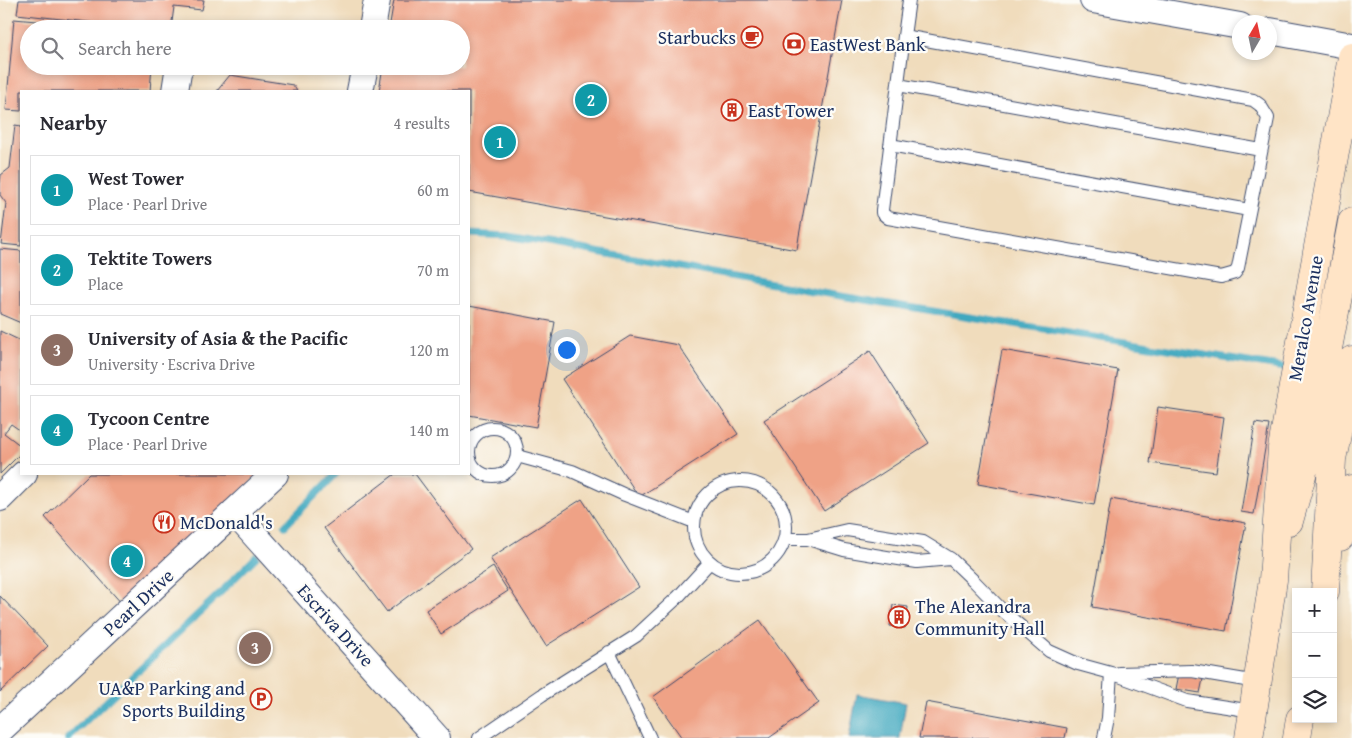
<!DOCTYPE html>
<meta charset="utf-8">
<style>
body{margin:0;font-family:"Gentium Book Plus",serif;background:#f7f7f7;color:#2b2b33}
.controls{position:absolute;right:15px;bottom:15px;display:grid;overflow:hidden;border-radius:0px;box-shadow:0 2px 8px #0003}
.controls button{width:45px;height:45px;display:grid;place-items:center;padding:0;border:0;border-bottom:1px solid #e1e1e2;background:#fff;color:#2b2b33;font:25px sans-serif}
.compass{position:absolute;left:1232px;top:15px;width:45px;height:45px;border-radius:50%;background:#fff;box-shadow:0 2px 8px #0003;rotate:9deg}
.you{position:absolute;left:566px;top:349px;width:18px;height:18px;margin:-12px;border:4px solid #fff;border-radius:50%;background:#1a73e8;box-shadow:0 0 0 8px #1a73e833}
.badge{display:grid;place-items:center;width:32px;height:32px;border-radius:50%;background:#1a73e8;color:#fff;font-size:16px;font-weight:700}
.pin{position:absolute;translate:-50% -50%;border:2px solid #fff;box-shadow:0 1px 5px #0006}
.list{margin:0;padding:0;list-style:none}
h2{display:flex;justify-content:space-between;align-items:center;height:65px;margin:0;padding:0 20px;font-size:21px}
h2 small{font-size:16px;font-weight:400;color:#7c7c81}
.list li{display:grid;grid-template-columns:32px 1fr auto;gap:15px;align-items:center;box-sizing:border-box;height:70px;margin:0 10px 10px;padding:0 10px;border:1px solid #e1e1e2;border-radius:0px}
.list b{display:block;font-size:19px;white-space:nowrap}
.list p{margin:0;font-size:16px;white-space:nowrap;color:#7c7c81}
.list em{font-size:16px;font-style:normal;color:#7c7c81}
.icon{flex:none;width:28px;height:28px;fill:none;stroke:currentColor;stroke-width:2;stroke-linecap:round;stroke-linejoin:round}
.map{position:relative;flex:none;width:1352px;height:738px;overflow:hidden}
.search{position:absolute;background:#fff;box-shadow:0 2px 8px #0003;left:20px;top:20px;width:450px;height:55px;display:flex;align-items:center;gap:12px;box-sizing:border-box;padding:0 18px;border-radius:28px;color:#7c7c81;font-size:19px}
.panel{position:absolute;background:#fff;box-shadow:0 2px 8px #0003;left:20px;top:90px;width:450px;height:385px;border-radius:0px}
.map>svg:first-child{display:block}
.water{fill:#3fa8bf;stroke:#2d6c8e}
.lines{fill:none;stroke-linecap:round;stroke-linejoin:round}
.stream{stroke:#3fa8bf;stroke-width:7}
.building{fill:#efa286}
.service-casing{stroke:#3b496c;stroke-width:14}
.minor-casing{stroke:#3b496c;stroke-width:28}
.secondary-casing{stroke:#3b496c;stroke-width:29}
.service{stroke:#fff;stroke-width:12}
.minor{stroke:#fff;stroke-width:26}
.secondary{stroke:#ffe4c6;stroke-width:28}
.labels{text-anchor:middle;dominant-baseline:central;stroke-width:4.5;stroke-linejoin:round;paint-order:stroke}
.poi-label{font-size:19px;fill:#1b2f5e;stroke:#fdfcf7;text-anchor:start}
.street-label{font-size:19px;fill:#1b2f5e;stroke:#fdfcf7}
</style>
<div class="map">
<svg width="1352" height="738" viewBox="0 0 1352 738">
<rect width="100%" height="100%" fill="#fdfcf7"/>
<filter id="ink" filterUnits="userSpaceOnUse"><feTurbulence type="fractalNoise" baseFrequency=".02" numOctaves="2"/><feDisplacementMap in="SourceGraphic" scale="10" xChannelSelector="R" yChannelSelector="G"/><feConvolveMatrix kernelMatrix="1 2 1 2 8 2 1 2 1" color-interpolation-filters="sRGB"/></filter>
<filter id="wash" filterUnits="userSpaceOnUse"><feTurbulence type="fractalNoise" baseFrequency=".0096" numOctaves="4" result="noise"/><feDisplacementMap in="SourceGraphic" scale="20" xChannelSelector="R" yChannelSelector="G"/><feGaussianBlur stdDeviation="1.12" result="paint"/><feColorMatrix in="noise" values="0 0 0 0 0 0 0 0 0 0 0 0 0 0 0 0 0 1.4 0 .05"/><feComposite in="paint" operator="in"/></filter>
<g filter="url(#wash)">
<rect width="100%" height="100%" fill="#f0dcbc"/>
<path class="water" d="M857 694 906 703 900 738H849Z"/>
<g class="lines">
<path class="stream" d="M469 234 509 236 822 293 1286 368
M285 526 336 474
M68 738 221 592 256 557"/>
</g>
<g id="blocks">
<path class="building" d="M19 0H204L202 10 174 7 171 29H150L17 14Z
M394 0H842L799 236 797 250 469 192V91H379L383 66H461V29H389Z
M14 19 104 27V29H29V66H152L150 91H21V111L6 110Z
M230 75 293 85 297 91H217Z
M15 125 21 126V246L1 244 6 203 0 195V184L1 175 10 168Z
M0 249 21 251V323L0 314Z
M469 306 555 322 536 427 469 415Z
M0 331 21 341V431L11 424 4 433 21 446V453L0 474Z
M630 336 678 345 738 434 639 497 562 379Z
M1002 350 1118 370 1094 505 978 484Z
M870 351 929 443 824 511 764 420Z
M1158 407 1224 417 1216 472 1150 463Z
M1255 423 1269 425 1254 514 1241 512Z
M89 474H259L123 605 45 517Z
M395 474H415L471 549 387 612 324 528Z
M582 499 639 587 546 646 490 558Z
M1111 499 1246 523 1226 631 1092 607Z
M493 567 508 591 441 634 426 610Z
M0 596 48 646 0 692Z
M893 605 908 607 905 628 890 626Z
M760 620 819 703 769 738H682L653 697Z
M1179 674 1203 679 1200 693 1176 689Z
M926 702 1067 728 1065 738H919Z"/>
</g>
</g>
<g filter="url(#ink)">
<use href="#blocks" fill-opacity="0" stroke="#3b496c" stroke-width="1"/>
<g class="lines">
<g class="service-casing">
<path id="service" d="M904 36 882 210V213L888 218 1221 277 1235 273 1238 268 1268 118 1260 105 1253 100 904 36 909 0
M898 85 1261 150
M890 145 1249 210
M469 452a24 24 0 1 1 48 0a24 24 0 1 1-48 0Z
M517 456 572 471 625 495 694 522
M694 527a46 46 0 1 1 92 0a46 46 0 1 1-92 0Z
M785 539H808L847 530 923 542 951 559 974 581 1003 611 1049 651 1078 664 1111 673 1187 701 1253 711
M808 539 844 550 917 562 951 559
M609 652 650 738
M1119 673 1192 671 1257 682
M479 738 542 695 636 636 678 597 710 562
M1104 738 1108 718 1111 673"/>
</g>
<g class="minor-casing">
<path id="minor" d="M1093 0 1240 26
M372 29 377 0
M1270 31 1352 46
M175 91 178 72 181 66
M360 91 365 66
M0 498 24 474
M234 512 437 738
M0 730 275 474"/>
</g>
<g class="secondary-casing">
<path id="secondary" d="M1289 521 1308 454 1352 222
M1340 537 1352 489
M1325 592 1332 459 1352 360
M1249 738 1273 580 1282 448 1352 57
M1297 738 1300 719"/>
</g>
<use href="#service" class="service"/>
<use href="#minor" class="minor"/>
<use href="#secondary" class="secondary"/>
</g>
</g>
<defs>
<g id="cafe-ring" transform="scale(1.125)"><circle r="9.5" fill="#fdfcf7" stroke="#c8321e" stroke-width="1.5"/><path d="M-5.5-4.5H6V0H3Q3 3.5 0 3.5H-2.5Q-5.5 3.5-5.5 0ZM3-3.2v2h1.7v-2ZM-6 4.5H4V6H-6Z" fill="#c8321e"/></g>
<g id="bank-ring" transform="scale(1.125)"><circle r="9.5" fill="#fdfcf7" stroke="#c8321e" stroke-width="1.5"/><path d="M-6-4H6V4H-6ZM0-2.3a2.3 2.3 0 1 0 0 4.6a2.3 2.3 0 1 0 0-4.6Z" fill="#c8321e"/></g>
<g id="building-ring" transform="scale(1.125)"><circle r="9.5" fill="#fdfcf7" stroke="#c8321e" stroke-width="1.5"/><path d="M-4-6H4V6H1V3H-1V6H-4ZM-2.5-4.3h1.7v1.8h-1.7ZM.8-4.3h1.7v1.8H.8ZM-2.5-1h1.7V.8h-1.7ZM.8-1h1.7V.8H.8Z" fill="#c8321e"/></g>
<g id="restaurant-ring" transform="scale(1.125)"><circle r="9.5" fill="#fdfcf7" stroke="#c8321e" stroke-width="1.5"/><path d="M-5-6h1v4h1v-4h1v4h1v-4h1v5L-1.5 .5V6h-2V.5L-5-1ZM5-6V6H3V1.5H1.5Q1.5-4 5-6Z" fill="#c8321e"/></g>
<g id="parking-ring" transform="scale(1.125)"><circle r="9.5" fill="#fdfcf7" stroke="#c8321e" stroke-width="1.5"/><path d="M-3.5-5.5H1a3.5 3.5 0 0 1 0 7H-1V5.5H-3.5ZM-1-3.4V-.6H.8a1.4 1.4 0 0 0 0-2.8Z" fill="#c8321e"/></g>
</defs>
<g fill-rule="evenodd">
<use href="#cafe-ring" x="752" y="37"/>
<use href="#bank-ring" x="794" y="44"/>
<use href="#building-ring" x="732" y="110"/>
<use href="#restaurant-ring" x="164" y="522"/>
<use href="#building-ring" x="899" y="617"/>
<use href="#parking-ring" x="261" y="699"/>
</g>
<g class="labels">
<g class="poi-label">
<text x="736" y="37" text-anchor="end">Starbucks</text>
<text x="810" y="44">EastWest Bank</text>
<text x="748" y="110">East Tower</text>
<text x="180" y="522">McDonald's</text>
<text x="915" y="606">The Alexandra<tspan x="915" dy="22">Community Hall</tspan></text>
<text x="245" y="688" text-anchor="end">UA&amp;P Parking and<tspan x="245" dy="22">Sports Building</tspan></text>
</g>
<g class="street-label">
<text transform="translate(1305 318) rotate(-80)">Meralco Avenue</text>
<text transform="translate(138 602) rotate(-43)">Pearl Drive</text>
<text transform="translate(336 625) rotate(48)">Escriva Drive</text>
</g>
</g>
</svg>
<div class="controls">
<button>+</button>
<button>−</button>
<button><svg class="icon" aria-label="layers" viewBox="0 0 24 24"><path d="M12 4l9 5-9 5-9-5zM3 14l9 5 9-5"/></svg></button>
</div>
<svg class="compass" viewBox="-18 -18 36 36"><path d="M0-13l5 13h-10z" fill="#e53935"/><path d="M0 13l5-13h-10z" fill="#7c7c81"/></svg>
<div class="you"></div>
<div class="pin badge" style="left:500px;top:142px;background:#0f9aa8">1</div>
<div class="pin badge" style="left:591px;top:100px;background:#0f9aa8">2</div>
<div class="pin badge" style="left:255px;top:648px;background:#8d6e63">3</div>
<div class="pin badge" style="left:127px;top:561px;background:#0f9aa8">4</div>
<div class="search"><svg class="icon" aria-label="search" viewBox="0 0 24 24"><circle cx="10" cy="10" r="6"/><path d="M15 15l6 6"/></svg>Search here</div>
<section class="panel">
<h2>Nearby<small>4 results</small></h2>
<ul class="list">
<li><span class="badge" style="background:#0f9aa8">1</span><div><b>West Tower</b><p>Place · Pearl Drive</p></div><em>60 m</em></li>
<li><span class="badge" style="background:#0f9aa8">2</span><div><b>Tektite Towers</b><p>Place</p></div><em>70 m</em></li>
<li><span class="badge" style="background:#8d6e63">3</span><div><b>University of Asia &amp; the Pacific</b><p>University · Escriva Drive</p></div><em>120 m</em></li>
<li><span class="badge" style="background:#0f9aa8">4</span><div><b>Tycoon Centre</b><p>Place · Pearl Drive</p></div><em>140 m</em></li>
</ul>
</section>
</div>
